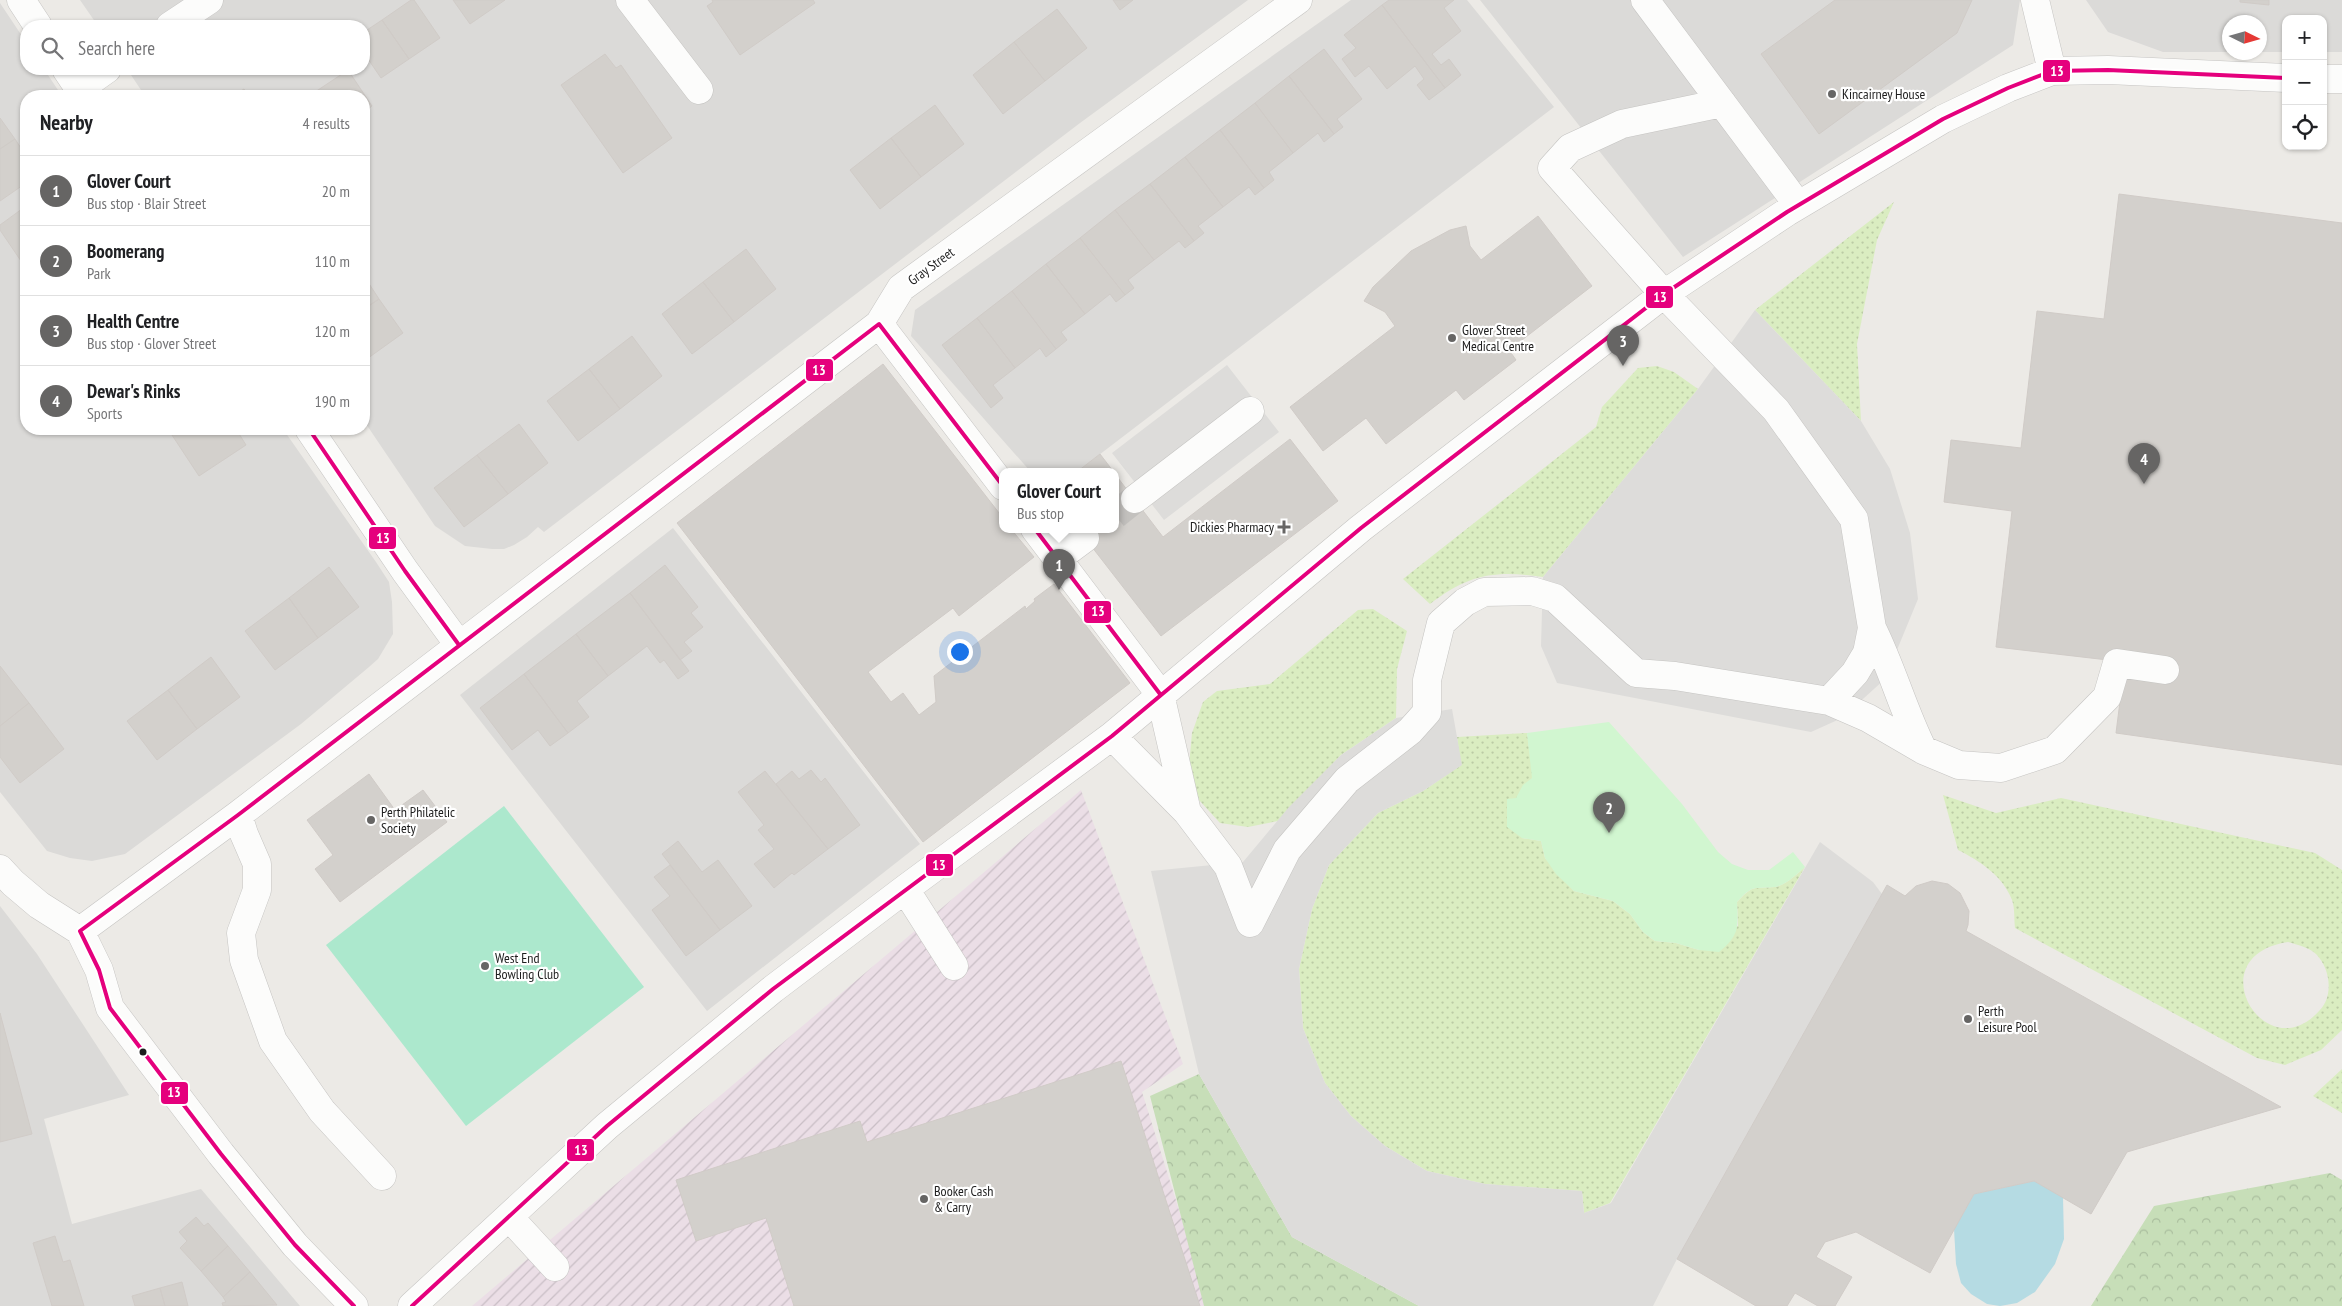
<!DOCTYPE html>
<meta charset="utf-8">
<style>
body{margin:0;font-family:"PT Sans Narrow",sans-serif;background:#f6f6f6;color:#202124}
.controls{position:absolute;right:15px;top:15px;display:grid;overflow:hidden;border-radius:10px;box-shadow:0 1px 4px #0004}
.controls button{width:45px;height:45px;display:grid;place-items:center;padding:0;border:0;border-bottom:1px solid #e0e0e0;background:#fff;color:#202124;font:25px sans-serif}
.compass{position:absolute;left:2222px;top:15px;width:45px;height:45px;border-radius:50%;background:#fff;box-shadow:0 1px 4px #0004;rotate:95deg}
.you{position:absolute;left:959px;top:651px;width:18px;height:18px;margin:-12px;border:4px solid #fff;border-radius:50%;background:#1a73e8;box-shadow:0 0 0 8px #1a73e833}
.badge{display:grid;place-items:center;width:32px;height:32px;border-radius:50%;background:#666564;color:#fff;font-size:16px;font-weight:700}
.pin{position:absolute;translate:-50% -41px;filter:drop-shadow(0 1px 2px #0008)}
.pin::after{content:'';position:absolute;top:26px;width:18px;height:15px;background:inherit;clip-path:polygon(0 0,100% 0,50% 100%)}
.popup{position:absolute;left:999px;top:468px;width:120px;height:65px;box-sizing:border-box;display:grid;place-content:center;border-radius:10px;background:#fff;filter:drop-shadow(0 1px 4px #0005);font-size:16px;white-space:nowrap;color:#757577}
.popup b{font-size:19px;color:#202124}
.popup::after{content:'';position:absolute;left:50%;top:100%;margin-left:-10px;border:10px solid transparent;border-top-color:#fff}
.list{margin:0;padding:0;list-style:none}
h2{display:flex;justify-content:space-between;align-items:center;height:65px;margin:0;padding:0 20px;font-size:21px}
h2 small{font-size:16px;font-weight:400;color:#757577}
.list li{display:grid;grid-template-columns:32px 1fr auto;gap:15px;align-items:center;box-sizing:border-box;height:70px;padding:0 20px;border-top:1px solid #e0e0e0}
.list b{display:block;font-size:19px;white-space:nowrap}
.list p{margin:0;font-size:16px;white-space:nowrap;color:#757577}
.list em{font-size:16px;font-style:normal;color:#757577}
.icon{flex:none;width:28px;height:28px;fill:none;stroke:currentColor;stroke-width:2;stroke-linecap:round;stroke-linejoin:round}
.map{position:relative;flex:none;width:2342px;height:1306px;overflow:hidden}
.search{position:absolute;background:#fff;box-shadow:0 1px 4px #0004;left:20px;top:20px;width:350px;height:55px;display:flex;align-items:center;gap:12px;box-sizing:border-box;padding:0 18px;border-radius:20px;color:#757577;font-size:19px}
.panel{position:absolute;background:#fff;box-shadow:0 1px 4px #0004;left:20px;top:90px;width:350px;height:345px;border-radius:20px}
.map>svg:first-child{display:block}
.residential{fill:#dbdad8}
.industrial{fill:url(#industrial-furrows)}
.grass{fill:url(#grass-dots);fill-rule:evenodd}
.forest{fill:url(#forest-crowns)}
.park{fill:#d1f6d0}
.pitch{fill:#ace8cd}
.parking{fill:#dddcda}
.water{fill:#b5dbe3}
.building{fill:#d3d0cc;stroke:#d0cbc7}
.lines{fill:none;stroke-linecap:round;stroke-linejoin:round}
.minor-tunnel{stroke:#c3c1be;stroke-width:28;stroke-dasharray:28 14;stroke-linecap:butt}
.minor-casing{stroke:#c5c4c2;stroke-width:29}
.minor{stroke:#fcfcfb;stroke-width:28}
.bus-1-casing{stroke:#fff;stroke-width:8}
.bus-1{stroke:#e5007d;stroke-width:4}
.poi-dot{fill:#666564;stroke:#fff;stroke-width:2}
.bus-dot{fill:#1e1e1e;stroke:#fff;stroke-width:2}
.labels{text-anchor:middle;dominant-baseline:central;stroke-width:4.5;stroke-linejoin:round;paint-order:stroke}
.poi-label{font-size:14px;fill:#1e1e1e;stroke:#fff;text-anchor:start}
.street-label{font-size:14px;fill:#1e1e1e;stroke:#fff}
.line-badge{stroke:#fff;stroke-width:2}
.badge-label{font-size:14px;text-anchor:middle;font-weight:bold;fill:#fff}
</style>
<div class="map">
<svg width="2342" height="1306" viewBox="0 0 2342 1306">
<defs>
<pattern id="industrial-furrows" width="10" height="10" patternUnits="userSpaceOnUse" patternTransform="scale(1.25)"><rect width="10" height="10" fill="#ebdee6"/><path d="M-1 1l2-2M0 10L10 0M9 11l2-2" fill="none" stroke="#c9bec5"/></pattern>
<pattern id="grass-dots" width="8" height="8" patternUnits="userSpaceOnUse" patternTransform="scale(1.25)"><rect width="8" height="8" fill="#daedc1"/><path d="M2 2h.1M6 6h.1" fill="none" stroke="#bbcba5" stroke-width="1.8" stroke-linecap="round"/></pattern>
<pattern id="forest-crowns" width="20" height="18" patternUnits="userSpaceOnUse" patternTransform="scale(1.25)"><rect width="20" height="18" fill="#c7deb8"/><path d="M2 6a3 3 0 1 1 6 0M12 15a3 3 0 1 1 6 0" fill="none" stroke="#aabe9e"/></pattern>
</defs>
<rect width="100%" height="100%" fill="#eceae6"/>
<path class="residential" d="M80 0H1248L1080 123 544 532 538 527 527 537 514 545 504 549H492L465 546 435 526 364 421V96H145L127 69H364V26H98Z
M1351 0H1467L1554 107 1078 471H1030L911 336 915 310Z
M1480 0H2020L2013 45 1683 257Z
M2086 0H2342V52H2323V19H2286V52H2260V22H2230L2229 52H2163L2108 32Z
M0 3 26 42V69H44L62 96H26V429H283L376 562 389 582 392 602 393 634 378 659 369 667 301 724 125 854 92 861 70 858 47 851 0 792Z
M673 528 920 844 707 1011 460 695Z
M0 906 37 954 129 1095 44 1119 72 1224 201 1189 300 1306H0Z"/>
<path class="industrial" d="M1081 790 1183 1064 1142 1092 1209 1306H472Z"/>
<path class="grass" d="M1894 202 1877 240 1857 344 1861 421 1755 310Z
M1657 366 1674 372 1698 389 1543 577C1495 570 1469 574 1430 604L1403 579 1596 427 1602 407 1638 368Z
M1373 609 1407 631 1397 669 1396 718 1341 755 1278 821 1248 827 1220 823 1199 800 1189 765 1192 733 1203 702 1217 691 1270 684 1358 610Z
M1527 733 1533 778C1509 794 1519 814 1522 838L1541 841 1545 858 1574 891 1613 901 1630 914 1643 932 1655 941 1676 943 1699 950 1738 926 1737 902C1754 884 1753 889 1775 887 1786 885 1797 874 1805 867L1610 1203 1584 1213 1582 1191 1485 1184 1427 1171 1385 1146 1351 1116 1325 1083 1303 1028 1299 969 1312 909 1329 865 1378 813 1423 791 1461 765 1457 737Z
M1943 795 1996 813 2061 798 2315 853 2342 870V1030L2321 1050 2285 1065 2257 1058 2015 928C2014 920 2015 908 2012 900 2003 876 1980 861 1958 850ZM2288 942C2298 945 2308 947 2316 954 2330 968 2334 995 2320 1010 2266 1072 2196 956 2288 942Z
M2342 1069V1113L2313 1096Z"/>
<path class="forest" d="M1199 1074 1292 1237 1419 1306H1204L1150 1096Z
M2330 1173 2342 1180V1306H2091L2154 1206Z"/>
<path class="park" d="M1609 722 1682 804 1718 852 1732 864 1748 870H1769L1793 852 1805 867C1797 874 1786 885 1775 887 1754 889 1753 884 1737 902 1738 927 1740 935 1719 952L1699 950 1676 943 1655 941 1643 932 1630 914 1613 901 1574 891 1556 874 1545 858 1541 841 1522 838 1507 827V799L1516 798 1523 785 1532 778 1527 733Z"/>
<path class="pitch" d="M504 806 644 987 466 1126 326 945Z"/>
<path class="parking" d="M1755 310 1861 421 1890 469 1910 533 1918 599 1885 679 1842 718 1811 732 1557 683 1541 646 1543 577 1698 389Z
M1227 365 1279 432 1164 520 1112 453Z
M1452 709 1462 765 1423 791 1378 813 1329 865 1312 909 1299 969 1303 1028 1325 1083 1351 1116 1385 1146 1427 1171 1485 1184 1582 1191 1584 1213 1611 1203 1820 842 1873 882 1882 894 1677 1259 1653 1306H1419L1292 1237 1199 1074 1151 871 1243 862 1289 807 1341 755 1396 718Z"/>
<path class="water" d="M2034 1181 2063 1197 2064 1239 2055 1264 2035 1292 2017 1303 2000 1306 1987 1304 1971 1294 1961 1283 1956 1264 1954 1229 1974 1194Z"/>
<path class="building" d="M411 0H414L440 38 409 59 382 20Z
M453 0H505L470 24Z
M712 0H813L815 3 740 55 707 6 713 2Z
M1113 0H1133L1120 10Z
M1389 0H1454L1444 8 1461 31 1432 54 1441 65 1449 59 1461 75 1445 88 1382 5Z
M1835 0H1972L1957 33 1819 134 1761 54Z
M2240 0H2269V5L2240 2Z
M1382 5 1445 88 1429 100 1417 85 1424 79 1415 66 1387 89 1369 66 1355 77 1342 59 1356 48 1344 35Z
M1057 9 1087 48 1045 81 1014 42Z
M382 20 409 59 381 78 364 53V32Z
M1014 42 1045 81 1003 114 973 75Z
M1324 49 1362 99 1337 119 1343 127 1334 134 1289 76Z
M605 54 616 68 621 65 672 138 623 173 561 85Z
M348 70 372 106 364 112V96H309Z
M1289 76 1334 134 1324 142 1318 133 1293 153 1255 103Z
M244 89 249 96H233Z
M1255 103 1293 153 1269 172 1274 180 1264 188 1220 130Z
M935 105 964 144 921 177 891 138Z
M0 118 15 139 0 149Z
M1220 130 1264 188 1255 195 1249 187 1223 207 1185 157Z
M891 138 921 177 880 209 850 170Z
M15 139 26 156V183L0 201V149Z
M1185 157 1223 207 1198 226 1204 233 1194 241 1150 184Z
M1150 184 1194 241 1185 248 1179 241 1154 260 1115 210Z
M2119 194 2342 223V765L2116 733 2125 662 1996 647 2012 511 1944 502 1951 440 2021 448 2037 311 2104 319Z
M26 206V257L21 261 0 230V225Z
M1115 210 1154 260 1128 280 1134 288 1125 295 1080 238Z
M1538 216 1592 286 1509 350 1516 360 1464 400 1456 390 1386 444 1366 418 1323 451 1290 407 1395 326 1385 312 1364 301 1373 287 1411 251 1450 230 1466 226 1470 246 1481 260Z
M1080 238 1125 295 1116 302 1110 294 1085 314 1046 264Z
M746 249 776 289 734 322 703 282Z
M26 257V268L21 261Z
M1046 264 1085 314 1061 332 1067 340 1056 349 1012 291Z
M364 276 379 299 364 309Z
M703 282 734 322 692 354 662 314Z
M1012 291 1056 349 1046 357 1040 348 1015 368 977 318Z
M379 299 403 333 364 361V309Z
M977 318 1015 368 993 385 1003 398 991 408 942 345Z
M632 336 662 376 620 409 589 369Z
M883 364 1003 518V529H1011L1034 557 959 616 953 608 868 672 891 702 903 693 919 715 936 702 934 676 1025 606 1026 609 1035 601 1034 599 1054 584 1130 683 923 842 677 523Z
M589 369 620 409 578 441 547 401Z
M519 424 548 463 508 494 477 455Z
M168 429H236L246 445 199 476Z
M1290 439 1338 501 1161 636 1078 529H1115V474L1163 537Z
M1100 454 1113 471H1078Z
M477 455 508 494 464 527 434 488Z
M665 565 698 607 691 613 703 627 684 642 692 651 680 660 630 593Z
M329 567 359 607 318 638 289 598Z
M630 593 689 671 678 679 664 660 660 663 647 646 608 676 576 634Z
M289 598 318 638 275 670 245 631Z
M576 634 608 676 577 701 589 717 568 733 524 674Z
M211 657 240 697 197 729 168 690Z
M0 666 29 703 0 726Z
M524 674 568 733 550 746 538 730 512 750 480 708Z
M168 690 197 729 157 760 127 721Z
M29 703 64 749 20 783 0 757V726Z
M811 770 821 782 825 778 860 825 828 849 776 784 792 771 799 779Z
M765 771 828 849 794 875 792 873 774 888 754 864 774 849 758 830 764 825 738 792Z
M369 774 395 810 423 790 447 822 340 902 315 869 333 855 307 820Z
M678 841 702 872 718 860 752 906 720 930 662 854Z
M670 865 720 930 686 956 652 910 670 896 654 877Z
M1932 881 1948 884 1960 893 1969 911 1968 925 1966 931 2281 1107 2127 1152 2091 1214 2034 1181 1974 1194 1930 1273 1856 1232 1825 1242 1816 1257 1852 1277 1835 1306H1818L1795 1293 1787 1306H1756L1677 1259 1887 885 1905 896 1916 886Z
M0 1013 32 1134 0 1142Z
M1121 1061 1200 1306H794L766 1218 696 1241 676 1180 860 1121 867 1142Z
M196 1217 204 1226 208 1223 228 1246 201 1271 180 1248 187 1241 179 1232Z
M55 1236 63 1262 70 1260 84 1306H52L33 1243Z
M228 1246 250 1272 223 1297 201 1271Z
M250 1272 277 1305 223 1306 222 1303 226 1302 223 1297Z
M182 1282 188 1306H165L160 1288Z
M160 1288 165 1306H135L132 1296Z"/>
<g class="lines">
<path class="minor-tunnel" d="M1115 515 1135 499"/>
<g class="minor-casing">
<path id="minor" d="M21 0 38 26
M630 0 699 90
M1645 0 1798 205
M2035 0 2052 71
M170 26 209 0
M66 69 84 96
M2323 79H2342
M79 89 107 69
M879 324 1003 486
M309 429 405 571 459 645
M1135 499 1250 411
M1035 529 1160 694 1187 812
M1058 558 1085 538
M1872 628C1892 668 1903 710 1923 750
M1829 701 1868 718 1923 750 1959 765 2001 768 2055 750 2107 697 2117 663 2165 670
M1112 736 1187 812 1228 866 1250 923
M238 815 244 834 257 864V890L241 933 244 960 273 1041 322 1111 382 1176
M0 869 13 883 39 905 80 931 99 970 110 1008 221 1154 295 1245 354 1306
M905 889 954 966
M1250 923 1287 850 1347 780 1410 731 1427 712V680L1441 623 1465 602 1484 592 1532 591 1555 598 1636 673 1675 676 1829 701 1855 673 1867 653 1872 628 1854 519 1776 410 1664 294 1552 168 1570 148 1622 124 1722 103
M80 931 238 815 879 324 901 288 1298 0
M509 1217 555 1267
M412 1306 607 1126 773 989 905 889 1112 736 1361 528 1664 294 1787 212 1943 119 2008 88 2052 71 2108 70 2286 78"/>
</g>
<use href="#minor" class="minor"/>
<g class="bus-1-casing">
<path id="bus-1" d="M309 429 405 571 459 645
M1035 529 1160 694
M354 1306 295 1245 221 1154 110 1008 99 970 80 931 238 815 879 324 1003 486
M412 1306 607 1126 773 989 1112 736 1361 528 1664 294 1787 212 1943 119 2008 88 2052 71 2108 70 2286 78"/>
</g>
<use href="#bus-1" class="bus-1"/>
</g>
<g class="poi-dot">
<circle cx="1832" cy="94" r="5"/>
<circle cx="1452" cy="338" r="5"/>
<path d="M1281.5 519.5h5v5h5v5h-5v5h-5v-5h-5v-5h5z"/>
<circle cx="371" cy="820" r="5"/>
<circle cx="485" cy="966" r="5"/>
<circle cx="1968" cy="1019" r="5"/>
<circle cx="924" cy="1199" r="5"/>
</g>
<circle class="bus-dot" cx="143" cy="1052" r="4.5"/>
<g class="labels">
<g class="poi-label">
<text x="1842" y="94">Kincairney House</text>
<text x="1462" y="330">Glover Street<tspan x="1462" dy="16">Medical Centre</tspan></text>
<text x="1274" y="527" text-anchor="end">Dickies Pharmacy</text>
<text x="381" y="812">Perth Philatelic<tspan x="381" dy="16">Society</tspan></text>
<text x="495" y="958">West End<tspan x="495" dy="16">Bowling Club</tspan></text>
<text x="1978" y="1011">Perth<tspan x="1978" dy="16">Leisure Pool</tspan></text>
<text x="934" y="1191">Booker Cash<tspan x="934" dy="16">&amp; Carry</tspan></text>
</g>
<g class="street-label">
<text transform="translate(931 266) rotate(-36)">Gray Street</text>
</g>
</g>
<g class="line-badge">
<rect x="2042" y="59" width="29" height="24" rx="5" fill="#e5007d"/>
<rect x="1645" y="285" width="29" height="24" rx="5" fill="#e5007d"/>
<rect x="805" y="358" width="29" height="24" rx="5" fill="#e5007d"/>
<rect x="368" y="526" width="29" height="24" rx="5" fill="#e5007d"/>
<rect x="1083" y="600" width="29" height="24" rx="5" fill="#e5007d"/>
<rect x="925" y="853" width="29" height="24" rx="5" fill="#e5007d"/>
<rect x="160" y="1081" width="29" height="24" rx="5" fill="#e5007d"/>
<rect x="566" y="1138" width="29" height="24" rx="5" fill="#e5007d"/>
</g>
<g class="badge-label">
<text x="2057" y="76">13</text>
<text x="1660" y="302">13</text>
<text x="819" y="375">13</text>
<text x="383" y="543">13</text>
<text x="1098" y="616">13</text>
<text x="939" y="870">13</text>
<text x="174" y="1097">13</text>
<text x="581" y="1155">13</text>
</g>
</svg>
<div class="controls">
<button>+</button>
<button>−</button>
<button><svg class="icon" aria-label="locate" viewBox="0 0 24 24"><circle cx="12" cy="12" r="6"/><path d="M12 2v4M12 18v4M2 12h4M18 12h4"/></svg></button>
</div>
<svg class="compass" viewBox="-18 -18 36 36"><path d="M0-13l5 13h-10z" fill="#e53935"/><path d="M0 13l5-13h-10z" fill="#757577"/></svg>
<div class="you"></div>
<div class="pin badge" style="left:1059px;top:590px">1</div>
<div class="popup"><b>Glover Court</b>Bus stop</div>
<div class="pin badge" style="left:1609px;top:833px">2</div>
<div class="pin badge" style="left:1623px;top:366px">3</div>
<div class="pin badge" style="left:2144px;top:484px">4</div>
<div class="search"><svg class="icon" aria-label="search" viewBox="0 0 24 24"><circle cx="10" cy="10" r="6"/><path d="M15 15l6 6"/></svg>Search here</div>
<section class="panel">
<h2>Nearby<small>4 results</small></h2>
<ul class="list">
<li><span class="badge">1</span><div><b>Glover Court</b><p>Bus stop · Blair Street</p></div><em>20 m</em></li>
<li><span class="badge">2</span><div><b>Boomerang</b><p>Park</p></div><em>110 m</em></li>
<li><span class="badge">3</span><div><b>Health Centre</b><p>Bus stop · Glover Street</p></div><em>120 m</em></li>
<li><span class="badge">4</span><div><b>Dewar's Rinks</b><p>Sports</p></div><em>190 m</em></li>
</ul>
</section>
</div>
